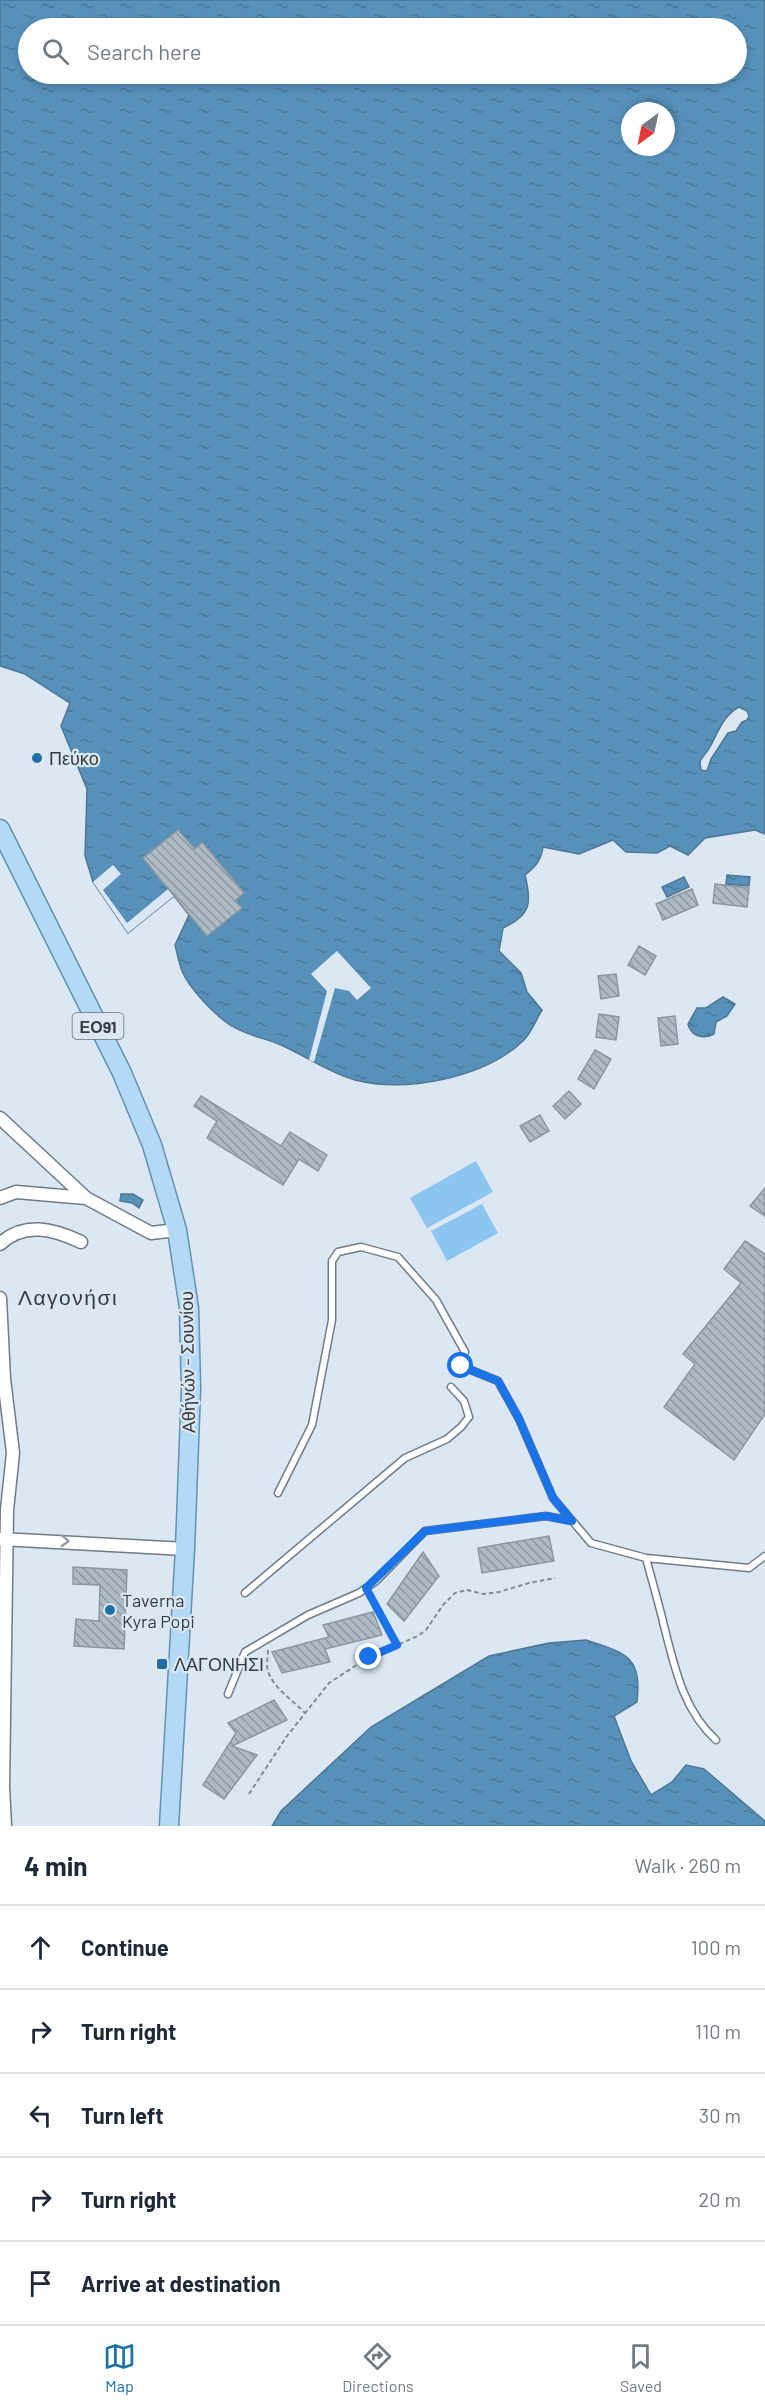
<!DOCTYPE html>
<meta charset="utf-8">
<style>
body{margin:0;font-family:Barlow,sans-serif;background:#f6f6f7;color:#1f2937}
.compass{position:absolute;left:621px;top:102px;width:54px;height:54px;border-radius:50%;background:#fff;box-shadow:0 3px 9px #0003;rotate:213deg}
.stop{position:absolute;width:18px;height:18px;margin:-14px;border:4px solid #1a73e8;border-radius:50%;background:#fff}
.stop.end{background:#1a73e8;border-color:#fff;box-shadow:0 2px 6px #0008}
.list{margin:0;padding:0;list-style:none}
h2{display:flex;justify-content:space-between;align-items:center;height:78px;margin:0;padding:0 24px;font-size:26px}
h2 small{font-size:20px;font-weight:400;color:#747a83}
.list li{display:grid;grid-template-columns:39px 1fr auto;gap:18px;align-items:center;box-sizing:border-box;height:84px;padding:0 24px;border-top:2px solid #e0e1e3}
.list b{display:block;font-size:22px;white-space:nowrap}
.list em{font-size:20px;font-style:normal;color:#747a83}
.icon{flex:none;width:33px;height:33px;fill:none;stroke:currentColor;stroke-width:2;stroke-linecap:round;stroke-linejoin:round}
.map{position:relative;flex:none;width:765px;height:1826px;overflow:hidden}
.search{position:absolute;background:#fff;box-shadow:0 3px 9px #0003;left:18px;right:18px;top:18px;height:66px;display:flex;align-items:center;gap:15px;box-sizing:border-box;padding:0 21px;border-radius:33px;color:#747a83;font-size:22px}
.sheet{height:498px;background:#fff}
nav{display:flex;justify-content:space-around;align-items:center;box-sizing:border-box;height:84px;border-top:2px solid #e0e1e3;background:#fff;font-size:16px;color:#747a83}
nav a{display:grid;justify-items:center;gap:3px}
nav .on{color:#1f70a2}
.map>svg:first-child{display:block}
.green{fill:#8bc5f0}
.water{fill:url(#water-ripples);stroke:#4d7795;stroke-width:1.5;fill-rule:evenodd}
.pier{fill:#dbe8f3}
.building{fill:url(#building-back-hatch);stroke:#8b98a2;stroke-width:1.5}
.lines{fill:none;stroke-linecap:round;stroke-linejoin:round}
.service-casing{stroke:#707c85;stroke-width:9}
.minor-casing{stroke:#707c85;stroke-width:15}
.primary-casing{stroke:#6591b1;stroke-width:21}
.path{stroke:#848d95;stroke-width:2;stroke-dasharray:4.5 3;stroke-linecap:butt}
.service{stroke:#fff;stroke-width:6}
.minor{stroke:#fff;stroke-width:12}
.primary{stroke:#b2d9f5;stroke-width:18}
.oneway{stroke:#9a9d9f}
.route{stroke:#1a73e8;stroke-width:8}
.poi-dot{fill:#1f70a2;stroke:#dbe8f3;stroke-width:2}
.labels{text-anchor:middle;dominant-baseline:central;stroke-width:4.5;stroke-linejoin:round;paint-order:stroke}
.shield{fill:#dbe8f3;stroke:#676f75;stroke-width:1.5}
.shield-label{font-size:16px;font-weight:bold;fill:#353b3f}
.poi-label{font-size:18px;fill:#353b3f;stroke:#dbe8f3;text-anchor:start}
.street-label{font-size:18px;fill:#353b3f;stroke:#dbe8f3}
.quarter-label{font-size:21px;letter-spacing:1.5px;fill:#353b3f;stroke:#dbe8f3}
</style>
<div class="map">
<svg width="765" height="1826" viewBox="0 0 765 1826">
<defs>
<pattern id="water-ripples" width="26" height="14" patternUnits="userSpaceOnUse" patternTransform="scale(1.5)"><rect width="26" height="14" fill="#5791ba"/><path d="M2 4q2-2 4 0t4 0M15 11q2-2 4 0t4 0" fill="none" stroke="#497899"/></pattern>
<pattern id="building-back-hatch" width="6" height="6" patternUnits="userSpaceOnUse" patternTransform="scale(1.5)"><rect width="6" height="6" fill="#adbbc5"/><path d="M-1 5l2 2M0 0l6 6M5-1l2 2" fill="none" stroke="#8e99a1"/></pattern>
</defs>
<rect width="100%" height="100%" fill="#dbe8f3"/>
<path class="green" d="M476 1161 493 1192 427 1228 410 1198Z
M482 1204 498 1233 447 1261 431 1231Z"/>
<path class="water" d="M0 0H765V834L755 830 705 838 688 855 670 846 657 853 626 852 613 840 579 854 543 847C541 861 535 867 525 875 532 903 531 915 503 928L499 951 521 973 527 992 542 1010C536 1020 531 1033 523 1041 484 1078 406 1093 355 1080 329 1073 306 1056 281 1045 265 1038 245 1035 230 1025 215 1015 189 988 182 971 179 963 177 953 175 945L189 915 174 896 128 933 93 882 85 856 87 789 61 726 70 703 25 674 0 666ZM28 28H736V74H28ZM630 111H666V147H630ZM739 707 747 711 749 716 747 720 742 722 736 731 728 733 711 759 707 771 701 770 700 761C704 755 708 751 711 745 719 730 724 715 739 707Z
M727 875 750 877 749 886 726 884Z
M684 877 689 887 667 897 662 887Z
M723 997 735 1004 727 1016 716 1022 714 1034C703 1040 691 1036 688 1024L697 1008H706Z
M121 1194H133L143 1200 139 1208 132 1203 120 1201Z
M586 1640C626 1653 642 1656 637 1702L614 1716 631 1761 651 1795 672 1782 686 1765 704 1769 765 1821V1826H272L281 1811 371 1727 489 1656 549 1643Z"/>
<path class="pier" d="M113 865 121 874 103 890 127 923 168 889 174 896 128 933 93 882Z
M337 951 371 988 357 1000 349 991 335 988 314 1062 309 1060 327 991 311 974Z"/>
<path class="building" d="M178 830 195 849 202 842 244 893 235 901 242 908 207 936 143 858Z
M715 884 749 888 747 907 713 903Z
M692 889 698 905 663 920 656 904Z
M639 946 656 956 645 975 628 965Z
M616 974 619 996 601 999 598 976Z
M599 1014 619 1017 616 1040 596 1037Z
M675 1016 678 1044 661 1046 658 1018Z
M595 1050 611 1059 594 1089 578 1079Z
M569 1091 581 1104 565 1119 553 1106Z
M201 1096 281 1146 290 1132 327 1155 318 1171 299 1159 283 1185 207 1138 217 1121 194 1106Z
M540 1115 549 1131 530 1142 520 1126Z
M765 1188V1216L750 1206Z
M745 1241 765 1254V1414L734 1460 664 1407 695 1364 683 1354 741 1283 724 1269Z
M549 1536 554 1561 482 1573 478 1548Z
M423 1552 439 1576 404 1621 387 1604Z
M73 1567 127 1570 124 1649 74 1646 76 1619 99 1621 100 1585 73 1584Z
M373 1612 382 1635 325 1649 330 1662 282 1673 272 1652 329 1637 323 1625Z
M274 1700 287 1720 232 1746 257 1755 224 1799 203 1785 236 1733 228 1723Z"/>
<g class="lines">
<g class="service-casing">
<path id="service" d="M461 1366 498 1381 519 1419 553 1498 591 1543 646 1558 749 1568 765 1556
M278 1493 312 1425 332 1320V1261L338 1252 361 1247 398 1257 436 1300 465 1352
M646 1558C652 1581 659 1604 664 1626 675 1668 683 1710 716 1740
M245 1593 405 1458 447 1439 461 1427 469 1417 464 1401 451 1387
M228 1694 245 1652 308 1615 359 1593 376 1581 425 1531 546 1516 572 1521"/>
</g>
<g class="minor-casing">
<path id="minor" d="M0 1118 86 1198
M0 1198 16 1192 86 1198 151 1233 177 1230
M0 1244C24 1221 54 1229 81 1242
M0 1298 4 1379 13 1453 7 1510 3 1787 5 1826
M1 1539 185 1549"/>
</g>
<g class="primary-casing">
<path id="primary" d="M0 829 122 1073 152 1145 177 1230 189 1308 191 1389 185 1549 169 1826"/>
</g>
<path class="path" d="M371 1597 397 1645
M268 1650C268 1655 267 1660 267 1665 268 1685 293 1700 305 1713
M249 1794 287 1736 329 1683 369 1657 418 1636 426 1630 443 1605 455 1593 467 1590 483 1594 499 1592 529 1583 555 1578"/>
<use href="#service" class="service"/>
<use href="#minor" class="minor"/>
<use href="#primary" class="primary"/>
</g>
<defs><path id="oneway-chevron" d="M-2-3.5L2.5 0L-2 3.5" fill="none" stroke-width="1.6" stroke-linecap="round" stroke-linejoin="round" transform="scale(1.5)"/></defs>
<use class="oneway" href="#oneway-chevron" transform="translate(65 1541) rotate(3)"/>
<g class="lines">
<path class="route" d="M369 1657 397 1645 366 1588 425 1531 546 1516 572 1521 553 1498 519 1419 498 1381 461 1366"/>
</g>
<g class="poi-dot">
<circle cx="37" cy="758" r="6"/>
<circle cx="110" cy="1610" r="6"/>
<rect x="156" y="1658" width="12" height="12" rx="3"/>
</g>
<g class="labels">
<rect class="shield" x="72.5" y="1013" width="51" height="26" rx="4.5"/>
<g class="shield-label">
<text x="98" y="1026">ΕΟ91</text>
</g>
<g class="poi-label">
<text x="49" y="758">Πεύκο</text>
<text x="122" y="1600">Taverna<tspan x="122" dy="21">Kyra Popi</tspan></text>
<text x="174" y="1664">ΛΑΓΟΝΗΣΙ</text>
</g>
<g class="street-label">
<text transform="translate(187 1362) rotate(-91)">Αθήνών - Σουνίου</text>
</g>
<g class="quarter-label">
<text x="68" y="1296">Λαγονήσι</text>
</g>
</g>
</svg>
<svg class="compass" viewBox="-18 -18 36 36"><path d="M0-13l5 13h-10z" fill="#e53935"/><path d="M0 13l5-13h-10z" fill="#747a83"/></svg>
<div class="stop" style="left:461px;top:1366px"></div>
<div class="stop end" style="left:369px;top:1657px"></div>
<div class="search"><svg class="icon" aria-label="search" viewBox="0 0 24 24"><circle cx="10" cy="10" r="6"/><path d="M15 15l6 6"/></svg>Search here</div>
</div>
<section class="sheet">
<h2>4 min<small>Walk · 260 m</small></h2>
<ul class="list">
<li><svg class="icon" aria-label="ahead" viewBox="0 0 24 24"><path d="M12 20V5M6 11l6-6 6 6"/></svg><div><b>Continue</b></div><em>100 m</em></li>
<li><svg class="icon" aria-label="right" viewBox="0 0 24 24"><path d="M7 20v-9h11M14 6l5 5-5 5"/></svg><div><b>Turn right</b></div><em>110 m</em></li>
<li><svg class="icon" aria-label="left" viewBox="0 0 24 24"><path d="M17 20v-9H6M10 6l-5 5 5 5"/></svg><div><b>Turn left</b></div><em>30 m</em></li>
<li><svg class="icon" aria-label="right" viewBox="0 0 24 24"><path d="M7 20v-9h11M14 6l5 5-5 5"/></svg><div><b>Turn right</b></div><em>20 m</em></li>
<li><svg class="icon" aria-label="arrive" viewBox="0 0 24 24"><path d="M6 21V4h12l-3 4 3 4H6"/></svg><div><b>Arrive at destination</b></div></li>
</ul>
</section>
<nav>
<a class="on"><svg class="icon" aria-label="map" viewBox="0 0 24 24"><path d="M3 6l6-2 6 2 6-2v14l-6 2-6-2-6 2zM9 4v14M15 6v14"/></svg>Map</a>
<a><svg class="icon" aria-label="directions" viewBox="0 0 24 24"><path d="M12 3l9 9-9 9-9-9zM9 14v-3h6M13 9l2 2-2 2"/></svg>Directions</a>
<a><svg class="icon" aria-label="saved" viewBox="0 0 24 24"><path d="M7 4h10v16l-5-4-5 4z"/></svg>Saved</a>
</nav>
